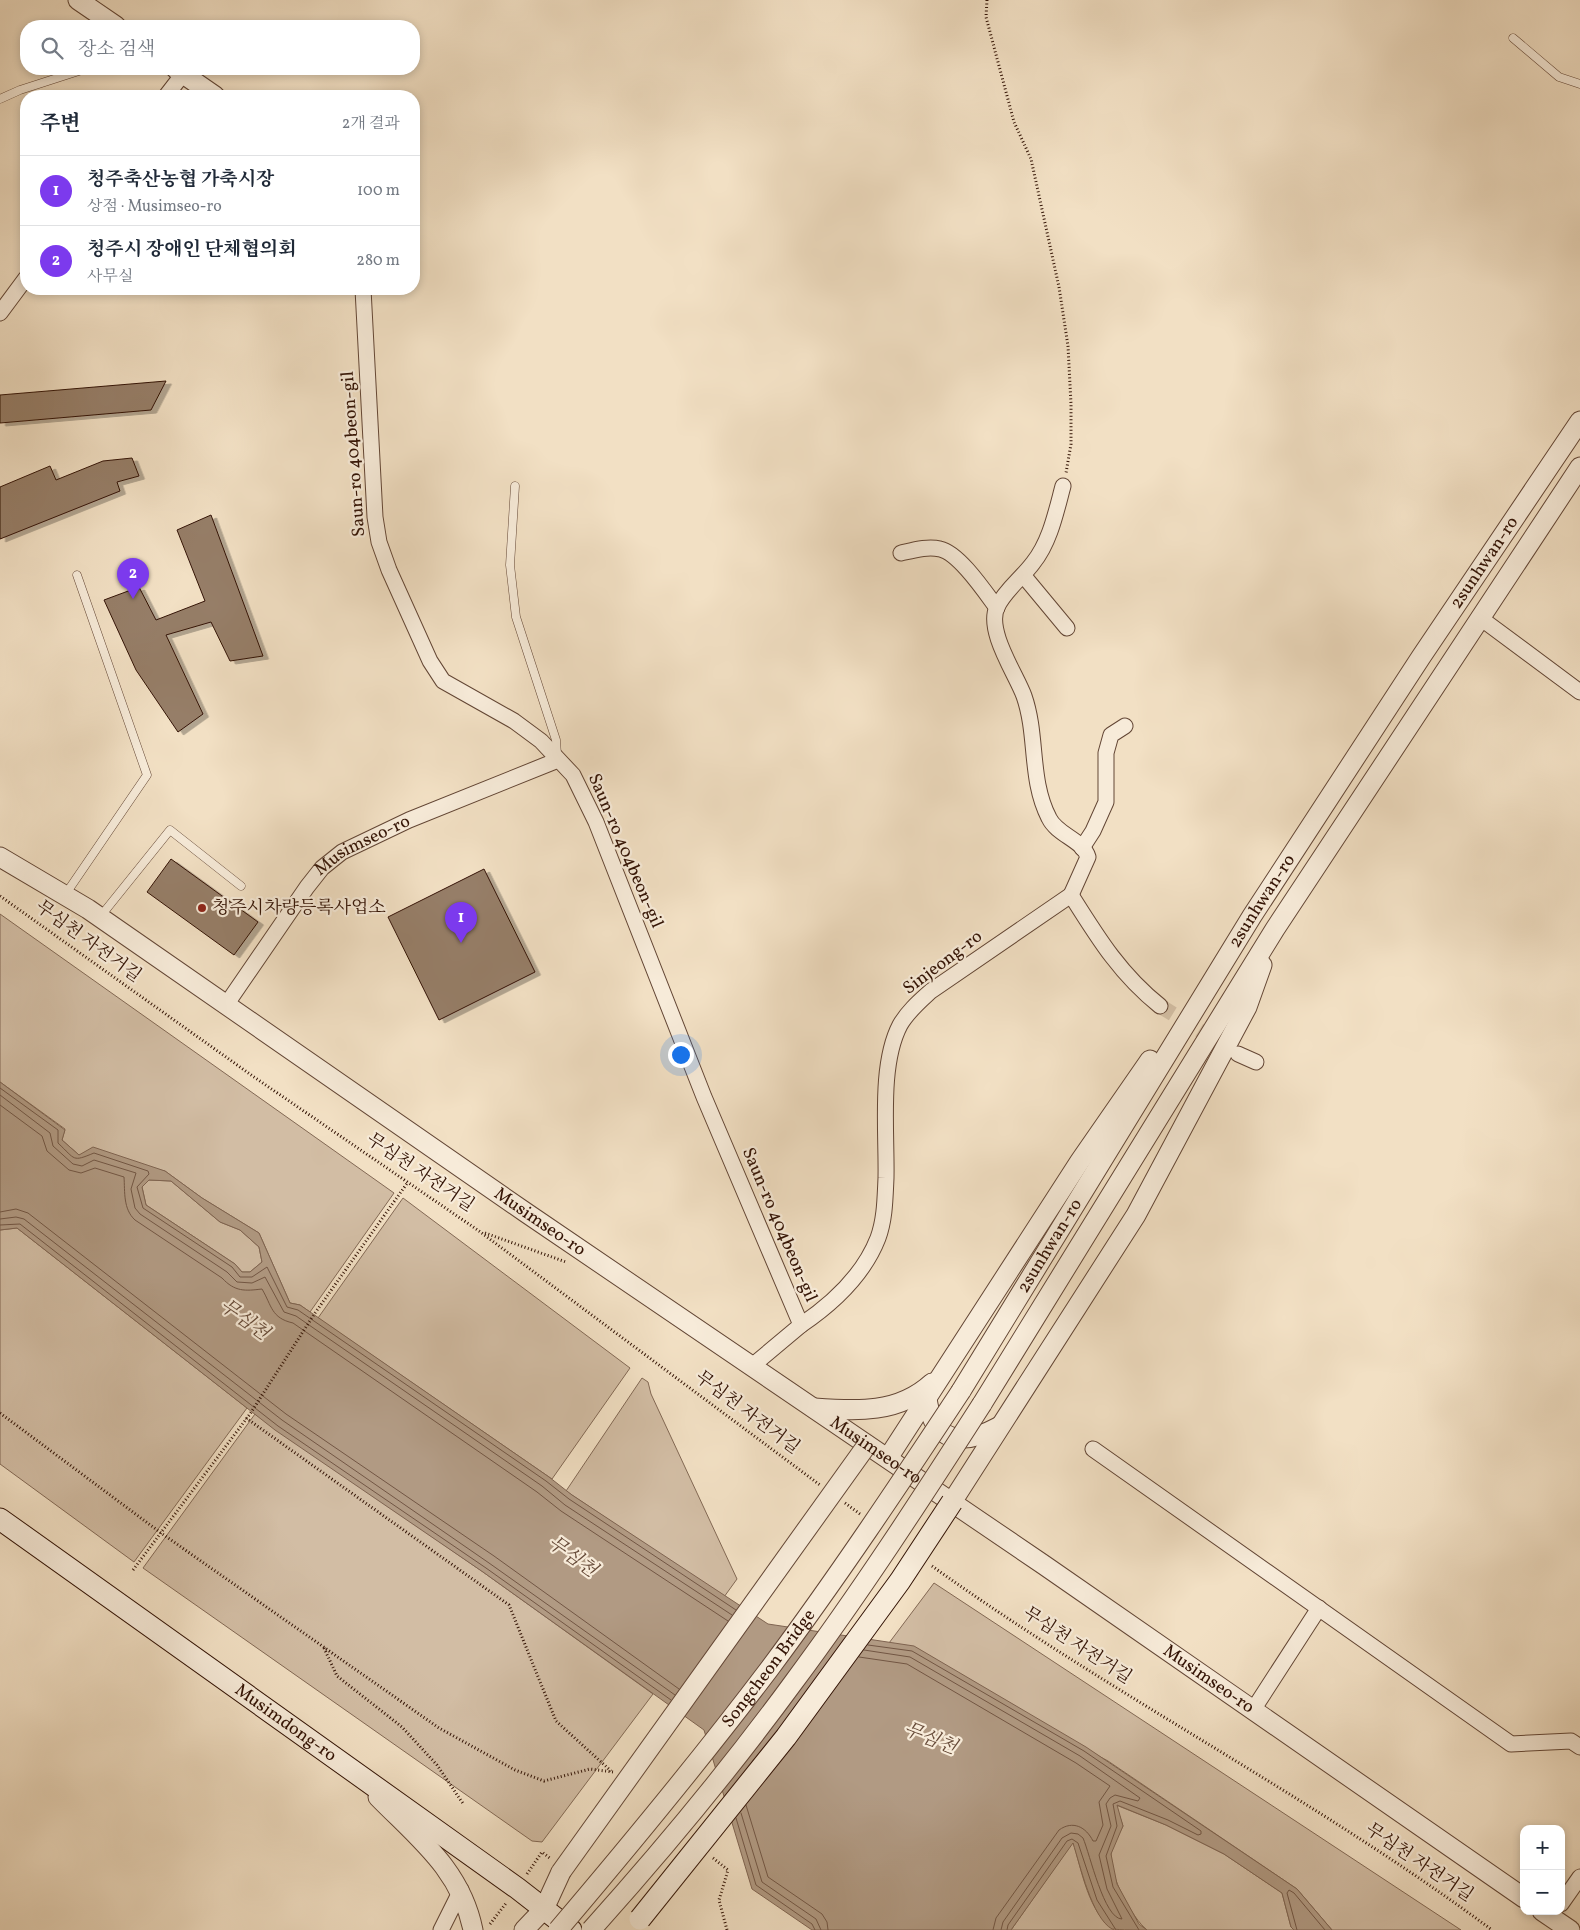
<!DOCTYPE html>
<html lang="ko">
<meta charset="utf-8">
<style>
body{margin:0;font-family:Vollkorn,"Noto Serif KR",serif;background:#f6f6f7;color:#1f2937}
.controls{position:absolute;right:15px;bottom:15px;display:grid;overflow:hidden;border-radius:10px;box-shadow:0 2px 8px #0003}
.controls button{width:45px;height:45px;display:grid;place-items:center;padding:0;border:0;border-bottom:1px solid #e0e1e3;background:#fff;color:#1f2937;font:25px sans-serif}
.you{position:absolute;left:680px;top:1054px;width:18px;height:18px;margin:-12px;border:4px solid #fff;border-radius:50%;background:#1a73e8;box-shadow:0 0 0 8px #1a73e833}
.badge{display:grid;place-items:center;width:32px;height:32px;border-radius:50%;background:#7c3aed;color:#fff;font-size:16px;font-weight:700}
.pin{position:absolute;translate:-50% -41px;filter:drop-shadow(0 1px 2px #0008)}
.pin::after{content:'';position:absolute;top:26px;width:18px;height:15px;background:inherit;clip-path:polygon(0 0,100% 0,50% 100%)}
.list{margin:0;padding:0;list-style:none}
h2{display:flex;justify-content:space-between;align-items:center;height:65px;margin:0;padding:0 20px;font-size:21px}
h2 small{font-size:16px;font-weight:400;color:#747a83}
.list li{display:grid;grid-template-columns:32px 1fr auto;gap:15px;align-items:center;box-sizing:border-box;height:70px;padding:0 20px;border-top:1px solid #e0e1e3}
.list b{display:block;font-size:19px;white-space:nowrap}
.list p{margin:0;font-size:16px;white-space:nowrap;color:#747a83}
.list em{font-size:16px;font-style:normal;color:#747a83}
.icon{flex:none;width:28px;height:28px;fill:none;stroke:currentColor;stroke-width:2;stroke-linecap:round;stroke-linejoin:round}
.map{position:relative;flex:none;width:1580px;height:1930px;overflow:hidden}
.search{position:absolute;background:#fff;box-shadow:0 2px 8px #0003;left:20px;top:20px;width:400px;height:55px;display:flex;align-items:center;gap:12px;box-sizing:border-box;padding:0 18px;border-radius:20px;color:#747a83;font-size:19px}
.panel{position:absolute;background:#fff;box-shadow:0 2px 8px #0003;left:20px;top:90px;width:400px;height:205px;border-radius:20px}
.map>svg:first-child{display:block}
.green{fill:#d2bda4;stroke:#826854}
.water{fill:#b19a83;stroke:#7f6451;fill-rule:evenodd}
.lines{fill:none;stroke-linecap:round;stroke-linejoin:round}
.shore{stroke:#725644;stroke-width:1}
.building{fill:#967e68;stroke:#331305;filter:url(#shadow)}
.minor-tunnel{stroke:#d5c1a7;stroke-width:15;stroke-dasharray:15 8;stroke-linecap:butt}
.service-casing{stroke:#634635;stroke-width:9}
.minor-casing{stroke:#634635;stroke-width:17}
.tertiary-casing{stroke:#634635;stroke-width:21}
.secondary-casing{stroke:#331305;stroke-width:23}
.path{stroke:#331305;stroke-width:3;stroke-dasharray:1 2.5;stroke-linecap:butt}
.service{stroke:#f7ebd9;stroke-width:8}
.minor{stroke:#f7ebd9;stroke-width:15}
.tertiary{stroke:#f7ebd9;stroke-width:19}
.secondary{stroke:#f7ebd9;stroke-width:21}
.tertiary-bridge-casing{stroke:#634635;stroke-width:21;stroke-linecap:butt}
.secondary-bridge-casing{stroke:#331305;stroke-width:23;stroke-linecap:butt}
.tertiary-bridge{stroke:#f7ebd9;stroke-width:19}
.secondary-bridge{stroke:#f7ebd9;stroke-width:21}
.poi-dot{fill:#8f2418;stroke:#f7ebd9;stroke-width:2}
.labels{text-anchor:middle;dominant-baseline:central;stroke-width:4.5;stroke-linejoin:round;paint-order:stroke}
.street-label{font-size:18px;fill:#331305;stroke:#f7ebd9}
.poi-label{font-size:18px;fill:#331305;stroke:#f7ebd9;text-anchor:start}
.water-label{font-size:19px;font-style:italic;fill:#654937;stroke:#f7ebd9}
</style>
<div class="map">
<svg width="1580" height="1930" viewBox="0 0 1580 1930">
<defs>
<filter id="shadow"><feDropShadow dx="5.5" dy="3" stdDeviation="0" flood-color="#0004"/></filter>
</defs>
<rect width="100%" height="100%" fill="#f2e0c4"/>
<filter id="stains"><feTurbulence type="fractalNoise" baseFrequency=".004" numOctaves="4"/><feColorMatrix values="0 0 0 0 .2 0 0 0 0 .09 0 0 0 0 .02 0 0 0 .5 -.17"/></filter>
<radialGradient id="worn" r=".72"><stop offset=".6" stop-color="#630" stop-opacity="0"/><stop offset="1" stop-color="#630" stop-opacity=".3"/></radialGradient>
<path class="green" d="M0 914 394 1193 310 1312 300 1305 290 1303 259 1233 202 1198 165 1171 79 1155 62 1140 65 1129 0 1082Z
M149 1180 171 1181 220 1222 240 1230 259 1247 262 1262 250 1272H242L235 1264 146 1205 142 1187Z
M403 1198 630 1368 552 1479 318 1318Z
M17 1228 247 1408 134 1562 0 1464V1230Z
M642 1378 648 1382 651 1394 737 1579 724 1597 566 1491Z
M255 1414 483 1572 653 1694 542 1842 532 1841 143 1568Z
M934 1583 1461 1930H1332L1297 1889 1108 1761 889 1643Z
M1116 1805 1166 1825 1224 1854 1282 1893 1291 1927 1294 1930H1147C1132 1918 1109 1875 1111 1855 1111 1846 1119 1834 1123 1826Z
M1073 1842C1082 1871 1088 1912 1114 1930H1011Z"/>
<path class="water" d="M0 1082 65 1130 62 1140 79 1155 93 1147 165 1171 202 1198 259 1233 290 1303 300 1305 549 1477 572 1495 768 1624 914 1646 1086 1747 1297 1889 1332 1930H1294L1291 1927 1282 1893 1224 1854 1166 1825 1117 1805 1123 1826 1111 1854 1117 1884 1139 1924 1147 1930C1137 1930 1121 1930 1112 1929 1092 1918 1080 1865 1073 1843L1011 1930H812L752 1889 704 1730 483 1572 275 1430 17 1228 0 1230ZM149 1180 171 1181 220 1222 240 1230 259 1247 262 1262 250 1272H242L235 1264 146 1205 142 1187Z"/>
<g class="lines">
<path class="shore" d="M0 1088 58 1130V1143C76 1160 72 1162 94 1153L148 1171 149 1174 137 1187 143 1208 232 1267 240 1277H252L267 1267 287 1307 298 1310 546 1481 569 1499 736 1610
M0 1095 50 1133 53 1146 73 1164 82 1166 94 1160 136 1173 131 1189 135 1208 140 1214 227 1272 237 1282 252 1283 265 1277 284 1312 296 1316 542 1486 565 1505 732 1615
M0 1105 42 1136 47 1151 69 1170 81 1173 95 1168 124 1177C125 1192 123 1209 135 1220L222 1278C235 1292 245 1291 262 1289 272 1306 271 1318 293 1323L537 1492 561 1511 728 1621
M0 1212 16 1209 28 1213 286 1414 494 1556 679 1689
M0 1219 16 1217 24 1219 282 1420 489 1563 675 1695
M0 1225 20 1224 278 1426 486 1568 671 1700
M868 1645 912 1651 1084 1751 1201 1831V1834L1198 1835 1168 1820 1120 1801 1113 1804 1117 1826 1106 1856 1113 1887 1139 1930
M864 1650 910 1657 1080 1756 1140 1798 1138 1801 1115 1795 1110 1798 1106 1804 1111 1826 1099 1855 1107 1889 1122 1919C1104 1919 1090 1854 1083 1838L1078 1834 1071 1833 1062 1838 1003 1922 1001 1930
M859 1657 907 1664 1076 1763 1110 1786 1099 1802 1103 1825 1096 1841H1093C1086 1827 1073 1820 1059 1830L996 1918 993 1930
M746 1805 768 1877 822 1914 827 1922 828 1930
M741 1813 762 1882 816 1919 821 1930
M736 1818 756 1885 812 1924 815 1930
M1007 1930 1008 1925 1067 1841 1072 1839 1078 1843 1097 1900 1116 1930
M1297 1930 1287 1893 1289 1890 1294 1893 1325 1930"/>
</g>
<path class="building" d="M166 381 151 410 0 423V395Z
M132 458 139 476 117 482 120 491 0 539V487L50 466 56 480 103 461Z
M211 515 263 656 230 661 211 622 166 635 203 714 178 732 136 670 104 600 139 587 156 620 205 601 177 530Z
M171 859 258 922 234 955 147 892Z
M484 869 535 972 439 1020 388 917Z"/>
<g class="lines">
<path class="minor-tunnel" d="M1160 1006 1235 1052"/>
<g class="service-casing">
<path id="service" d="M1513 38 1559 77 1580 84
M0 99 20 90 85 69
M515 486 510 565 516 617 556 740 557 755
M65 895 147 775 77 575
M100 917 170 830 241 886"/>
</g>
<g class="minor-casing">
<g id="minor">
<path d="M166 96 183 74"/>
<path d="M363 289 375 517 379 542 389 570 430 661 443 681 514 721 541 741 573 775 596 822 704 1097 801 1325 752 1366"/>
<path d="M0 313 26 278"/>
<path d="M1063 486C1056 512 1050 542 1033 563 1022 578 1005 590 997 607 986 631 1016 674 1024 696 1038 736 1029 779 1049 818 1057 835 1083 840 1088 857L1071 895"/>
<path d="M901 553C914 550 928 546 940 549 959 553 985 592 997 608"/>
<path d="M1023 575 1067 628"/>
<path d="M1479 617 1580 692"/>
<path d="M1082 848 1093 831 1106 802V753L1111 735 1125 726"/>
<path id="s1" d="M226 1005 307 887 322 868 342 852 409 820 558 760"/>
<path d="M1238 1054 1256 1062"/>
<path d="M801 1325C832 1304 864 1274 878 1238 885 1219 885 1198 886 1178 887 1132 879 1065 900 1025 908 1011 920 1001 931 991L1071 895C1098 938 1120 974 1160 1006"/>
<path d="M1093 1449 1511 1744 1571 1741 1580 1747"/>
<path d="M1253 1710 1319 1608"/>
<path d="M1561 1904 1580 1877"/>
<path d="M441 1930 461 1890"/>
</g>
</g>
<g class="tertiary-casing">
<g id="tertiary">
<path d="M78 0 116 26"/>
<path d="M176 69 215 96"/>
<path id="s2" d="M0 857 88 909 525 1212 1044 1565 1524 1898"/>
<path id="s3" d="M961 1391 1252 916 1421 657 1580 421"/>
<path d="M927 1399C934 1444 963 1446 998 1427"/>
<path d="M982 1404 1275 929 1580 467"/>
<path d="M814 1408C857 1411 898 1414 932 1383"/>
<path d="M888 1458 1080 1161 1150 1060"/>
<path d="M952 1502 1136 1215 1247 1007 1262 965"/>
<path d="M378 1797C418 1838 461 1870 473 1930"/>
<path d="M1542 1911 1570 1930"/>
<path d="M524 1930 544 1909 561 1872"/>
</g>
</g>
<g class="secondary-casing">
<g id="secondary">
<path id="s4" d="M0 1519 517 1888 571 1930"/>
</g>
</g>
<path class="path" d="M987 0 986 17 1014 122 1031 159 1059 287 1068 346 1071 404V444L1066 473
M0 896 254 1077 479 1231 820 1485
M485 1233 566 1262
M0 1413 161 1533 439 1728 515 1770 544 1781 590 1769 613 1772
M246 1418 509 1605 556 1721 611 1771
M845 1503 860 1514
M932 1566C1113 1696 1313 1797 1492 1930
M133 1570 250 1414 315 1313 408 1182
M324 1648 337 1676 402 1727 437 1765 464 1805
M713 1858 728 1870 719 1900 727 1930
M527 1874 542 1852 551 1859
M490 1924 507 1902"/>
<use href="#service" class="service"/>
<use href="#minor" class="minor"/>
<use href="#tertiary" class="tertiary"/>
<use href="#secondary" class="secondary"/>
<g class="tertiary-bridge-casing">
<g id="tertiary-bridge">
<path d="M561 1872 867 1445"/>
<path id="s5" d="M558 1930C631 1844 702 1758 770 1668 837 1578 899 1485 961 1391"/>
<path d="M591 1930C662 1851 730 1769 793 1683 860 1593 921 1499 982 1404"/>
</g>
</g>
<g class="secondary-bridge-casing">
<path id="secondary-bridge" d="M640 1919 786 1737 900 1581 952 1502"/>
</g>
<use href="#tertiary-bridge" class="tertiary-bridge"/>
<use href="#secondary-bridge" class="secondary-bridge"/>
</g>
<circle class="poi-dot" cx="202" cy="908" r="5"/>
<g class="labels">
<g class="street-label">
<text transform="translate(354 454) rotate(-94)">Saun-ro 404beon-gil</text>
<text stroke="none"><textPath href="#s3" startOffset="980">2sunhwan-ro</textPath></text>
<text stroke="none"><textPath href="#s1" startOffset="214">Musimseo-ro</textPath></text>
<text transform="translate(625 851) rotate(67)">Saun-ro 404beon-gil</text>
<text stroke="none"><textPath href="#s3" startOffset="575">2sunhwan-ro</textPath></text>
<text transform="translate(88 942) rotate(36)">무심천 자전거길</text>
<text transform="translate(943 963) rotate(-37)">Sinjeong-ro</text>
<text transform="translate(420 1173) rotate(34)">무심천 자전거길</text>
<text stroke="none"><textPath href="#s2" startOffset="652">Musimseo-ro</textPath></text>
<text transform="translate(779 1225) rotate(67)">Saun-ro 404beon-gil</text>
<text stroke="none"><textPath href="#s3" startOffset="170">2sunhwan-ro</textPath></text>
<text transform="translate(747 1413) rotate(37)">무심천 자전거길</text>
<text stroke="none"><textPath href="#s2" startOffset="1058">Musimseo-ro</textPath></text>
<text transform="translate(1077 1646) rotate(33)">무심천 자전거길</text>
<text stroke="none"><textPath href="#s5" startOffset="336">Songcheon Bridge</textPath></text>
<text stroke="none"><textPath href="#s2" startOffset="1462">Musimseo-ro</textPath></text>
<text stroke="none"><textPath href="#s4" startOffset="351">Musimdong-ro</textPath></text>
<text transform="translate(1419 1863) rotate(34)">무심천 자전거길</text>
</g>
<g class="poi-label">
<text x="212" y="908">청주시차량등록사업소</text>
</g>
<g class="water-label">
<text transform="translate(244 1320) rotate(36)">무심천</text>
<text transform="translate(572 1557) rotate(36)">무심천</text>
<text transform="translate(930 1739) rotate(22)">무심천</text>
</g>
</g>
<rect width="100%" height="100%" filter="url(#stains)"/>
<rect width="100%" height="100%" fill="url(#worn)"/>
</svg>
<div class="controls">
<button>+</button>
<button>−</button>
</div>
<div class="you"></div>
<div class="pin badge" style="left:461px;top:943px">1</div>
<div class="pin badge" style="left:133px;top:599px">2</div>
<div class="search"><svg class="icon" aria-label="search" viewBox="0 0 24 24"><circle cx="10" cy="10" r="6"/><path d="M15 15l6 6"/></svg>장소 검색</div>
<section class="panel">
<h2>주변<small>2개 결과</small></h2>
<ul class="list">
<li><span class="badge">1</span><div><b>청주축산농협 가축시장</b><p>상점 · Musimseo-ro</p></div><em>100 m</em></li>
<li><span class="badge">2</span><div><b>청주시 장애인 단체협의회</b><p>사무실</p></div><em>280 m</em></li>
</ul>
</section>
</div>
